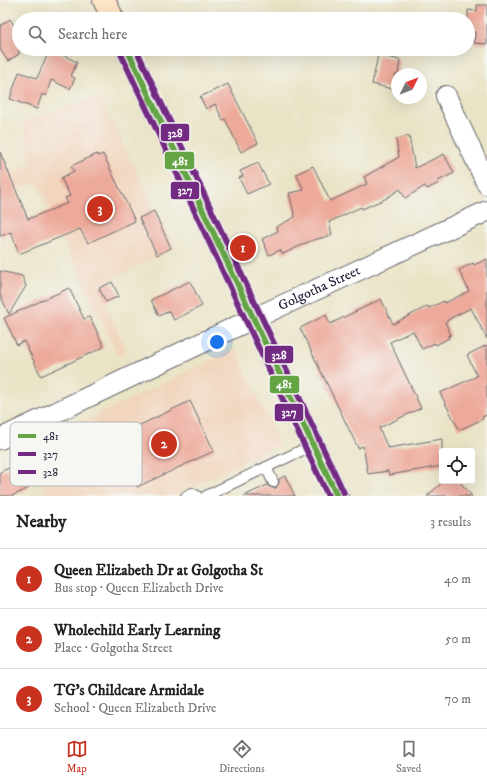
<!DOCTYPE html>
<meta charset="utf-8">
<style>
body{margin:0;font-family:"IM FELL DW Pica",serif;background:#f2f2f2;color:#222}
.controls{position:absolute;right:12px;bottom:12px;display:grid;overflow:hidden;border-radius:4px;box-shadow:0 4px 16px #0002}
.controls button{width:36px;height:36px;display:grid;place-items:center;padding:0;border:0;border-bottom:1px solid #e0e0e0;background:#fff;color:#222;font:20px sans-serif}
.compass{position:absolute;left:391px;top:68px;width:36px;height:36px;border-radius:50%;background:#fff;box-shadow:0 4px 16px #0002;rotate:47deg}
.you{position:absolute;left:217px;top:342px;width:14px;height:14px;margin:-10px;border:3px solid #fff;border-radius:50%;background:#1a73e8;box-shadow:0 0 0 6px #1a73e833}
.badge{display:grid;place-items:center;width:26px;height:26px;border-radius:50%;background:#c8321e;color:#fff;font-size:13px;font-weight:700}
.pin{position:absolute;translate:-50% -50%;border:2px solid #fff;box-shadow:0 1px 4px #0006}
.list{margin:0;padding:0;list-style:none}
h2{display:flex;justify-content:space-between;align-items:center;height:52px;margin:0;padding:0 16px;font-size:17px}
h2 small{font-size:13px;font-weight:400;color:#767676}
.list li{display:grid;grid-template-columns:26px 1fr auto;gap:12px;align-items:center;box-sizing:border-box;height:60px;padding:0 16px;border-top:1px solid #e0e0e0}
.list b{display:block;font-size:15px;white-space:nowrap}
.list p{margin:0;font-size:13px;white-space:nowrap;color:#767676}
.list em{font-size:13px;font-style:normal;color:#767676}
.icon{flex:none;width:22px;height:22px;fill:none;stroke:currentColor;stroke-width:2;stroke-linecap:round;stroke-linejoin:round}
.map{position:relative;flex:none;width:487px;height:496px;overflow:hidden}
.search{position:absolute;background:#fff;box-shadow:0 4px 16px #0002;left:12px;right:12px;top:12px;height:44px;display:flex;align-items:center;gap:10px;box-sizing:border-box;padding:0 14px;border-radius:22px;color:#767676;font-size:15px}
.sheet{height:232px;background:#fff}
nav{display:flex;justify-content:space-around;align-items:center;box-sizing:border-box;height:56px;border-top:1px solid #e0e0e0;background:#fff;font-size:11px;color:#767676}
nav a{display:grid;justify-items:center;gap:2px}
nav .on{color:#c8321e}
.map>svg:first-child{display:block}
.built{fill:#f1d5bd}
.building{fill:#eda99a}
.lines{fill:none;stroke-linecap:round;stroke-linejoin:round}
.lane-casing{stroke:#68666c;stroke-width:12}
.street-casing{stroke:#68666c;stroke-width:22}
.secondary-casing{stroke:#68666c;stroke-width:24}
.lane{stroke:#fff;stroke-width:10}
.street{stroke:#fff;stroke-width:20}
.secondary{stroke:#fee5c5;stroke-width:22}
.bus-1-casing{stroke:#f6f6f2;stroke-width:9}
.bus-2-casing{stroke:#f6f6f2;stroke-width:9}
.bus-3-casing{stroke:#f6f6f2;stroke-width:9}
.bus-1{stroke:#64a445;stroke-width:6}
.bus-2{stroke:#732a82;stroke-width:6}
.bus-3{stroke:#732a82;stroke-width:6}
.labels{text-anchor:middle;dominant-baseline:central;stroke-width:3.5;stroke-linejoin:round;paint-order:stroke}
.street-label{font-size:14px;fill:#22223b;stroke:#f6f6f2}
.key{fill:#f6f6f2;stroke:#b6b6bb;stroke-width:1}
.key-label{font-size:11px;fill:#22223b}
.line-badge{stroke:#f6f6f2;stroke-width:1.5}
.badge-label{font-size:11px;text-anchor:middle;font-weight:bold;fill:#fff}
</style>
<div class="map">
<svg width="487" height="496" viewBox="0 0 487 496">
<rect width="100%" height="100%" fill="#f6f6f2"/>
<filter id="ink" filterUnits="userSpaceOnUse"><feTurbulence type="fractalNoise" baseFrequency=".025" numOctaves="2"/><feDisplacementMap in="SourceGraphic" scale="8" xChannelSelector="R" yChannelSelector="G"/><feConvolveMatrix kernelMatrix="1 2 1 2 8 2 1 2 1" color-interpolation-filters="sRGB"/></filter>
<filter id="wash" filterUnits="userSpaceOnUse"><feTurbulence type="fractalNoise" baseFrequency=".012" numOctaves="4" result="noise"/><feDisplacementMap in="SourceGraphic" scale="16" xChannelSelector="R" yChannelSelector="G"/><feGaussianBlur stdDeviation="0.9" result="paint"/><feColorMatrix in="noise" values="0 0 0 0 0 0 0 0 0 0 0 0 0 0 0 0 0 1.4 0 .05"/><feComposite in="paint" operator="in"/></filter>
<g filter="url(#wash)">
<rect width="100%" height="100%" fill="#eae4c7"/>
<path class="built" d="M99 96 175 248 97 286 127 352 118 356 36 183 0 194V175L31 165 23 122Z
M235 349 280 444 172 496H48L25 449Z"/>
<g id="blocks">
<path class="building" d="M477 5H487V44L474 43 475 32 468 31V10L477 11Z
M10 19 19 33V54L8 61 0 49V26Z
M50 49 77 62 71 76 75 78 70 89 51 80 46 96 42 94 37 109 10 99 19 72 37 78Z
M378 55 400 60 398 74 395 75 392 89 372 84Z
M228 84 258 143 241 152 225 119 223 120 215 104 206 109 200 97Z
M409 136 415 168 444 154 454 173 438 181 439 183 427 189 425 186 405 198 400 189 385 199 362 209 361 207 329 222 332 235 310 241 283 254 280 250 269 255 262 239 278 231 276 227 295 217 289 193 304 190 296 174 313 166 330 201 367 184 364 177 399 157 396 139Z
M0 152 28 219 68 203 65 198 70 196 61 178 74 171 71 166 97 154 98 156 103 154 135 221 88 243 80 229 19 254 11 232 0 236Z
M258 163 269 184 247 194 239 178 243 176 240 171Z
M154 211 171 248 157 255 139 218Z
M487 259V339L471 308 449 319V320L445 322 451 335 448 336 449 338 436 345 435 343 422 349 413 331 390 342 421 408 379 428 388 448 442 439V466L389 475 388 471 368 474 363 446 358 448 300 328 326 315 330 324 381 299 393 324 428 306 429 308 444 301 445 303 469 291 459 270 473 263 474 265Z
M0 271 22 276 26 286 9 314 0 295Z
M190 281 202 306 174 320 169 311 159 316 151 300Z
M112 282 119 296 106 302 99 288Z
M69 288 84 319 90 317 104 347 41 376 24 341 17 345 4 318Z
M487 345V415L482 417 483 419 459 430 440 393 477 376 467 355Z
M190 401 214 451 137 487 113 438Z
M18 464 29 488 12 496H0V472Z
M285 476 295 496H244L267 485 272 488H276L279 483V479Z
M444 481H459L472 496H427Z"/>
</g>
</g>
<g filter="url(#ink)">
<use href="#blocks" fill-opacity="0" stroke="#68666c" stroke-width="1"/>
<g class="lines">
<g class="lane-casing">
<path id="lane" d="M266 467 273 482
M186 496 192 493 197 496
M206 496 313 445"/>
</g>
<g class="street-casing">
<g id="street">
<path d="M446 96 487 184"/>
<path id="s1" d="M0 439 233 328 487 211"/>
</g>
</g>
<g class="secondary-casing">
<path id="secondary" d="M104 0 113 19
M127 49 337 496"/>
</g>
<use href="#lane" class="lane"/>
<use href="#street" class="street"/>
<use href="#secondary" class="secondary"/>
<g class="bus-1-casing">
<path id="bus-1" d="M127 49 337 496"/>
</g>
<g class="bus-2-casing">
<path id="bus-2" d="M120 52 328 496"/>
</g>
<g class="bus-3-casing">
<path id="bus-3" d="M136 49 344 493"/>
</g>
<use href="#bus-1" class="bus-1"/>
<use href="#bus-2" class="bus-2"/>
<use href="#bus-3" class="bus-3"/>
</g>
</g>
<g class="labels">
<g class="street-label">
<text stroke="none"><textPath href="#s1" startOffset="353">Golgotha Street</textPath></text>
</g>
</g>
<rect x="10" y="422" width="132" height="64" rx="6" class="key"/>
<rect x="18" y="434" width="18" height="4" fill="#64a445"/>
<rect x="18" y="452" width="18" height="4" fill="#732a82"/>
<rect x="18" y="470" width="18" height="4" fill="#732a82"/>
<g class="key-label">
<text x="43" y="440">481</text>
<text x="43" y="458">327</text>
<text x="43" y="476">328</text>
</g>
<g class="line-badge">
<rect x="160" y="123" width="30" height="19" rx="4" fill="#732a82"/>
<rect x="164" y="151" width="31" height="19" rx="4" fill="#64a445"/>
<rect x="170" y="181" width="30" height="19" rx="4" fill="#732a82"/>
<rect x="264" y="345" width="30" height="19" rx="4" fill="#732a82"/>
<rect x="269" y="375" width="31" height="19" rx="4" fill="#64a445"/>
<rect x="274" y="403" width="30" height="19" rx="4" fill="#732a82"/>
</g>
<g class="badge-label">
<text x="175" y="137">328</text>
<text x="180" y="165">481</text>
<text x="185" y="194">327</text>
<text x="279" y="359">328</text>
<text x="284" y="388">481</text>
<text x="289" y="416">327</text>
</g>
</svg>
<div class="controls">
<button><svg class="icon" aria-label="locate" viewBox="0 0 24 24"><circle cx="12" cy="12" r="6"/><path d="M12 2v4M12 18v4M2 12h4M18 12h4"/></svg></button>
</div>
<svg class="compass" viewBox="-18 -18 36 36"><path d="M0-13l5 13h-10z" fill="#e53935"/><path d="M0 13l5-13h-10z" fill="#767676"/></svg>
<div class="you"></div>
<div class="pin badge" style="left:243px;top:248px">1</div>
<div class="pin badge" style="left:164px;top:444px">2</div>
<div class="pin badge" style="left:100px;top:209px">3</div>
<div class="search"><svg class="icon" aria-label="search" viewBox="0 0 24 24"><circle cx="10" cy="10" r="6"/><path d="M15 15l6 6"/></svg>Search here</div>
</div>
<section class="sheet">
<h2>Nearby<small>3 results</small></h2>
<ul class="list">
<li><span class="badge">1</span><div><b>Queen Elizabeth Dr at Golgotha St</b><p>Bus stop · Queen Elizabeth Drive</p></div><em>40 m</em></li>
<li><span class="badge">2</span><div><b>Wholechild Early Learning</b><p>Place · Golgotha Street</p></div><em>50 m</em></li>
<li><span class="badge">3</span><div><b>TG's Childcare Armidale</b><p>School · Queen Elizabeth Drive</p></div><em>70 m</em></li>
</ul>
</section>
<nav>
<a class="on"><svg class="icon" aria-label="map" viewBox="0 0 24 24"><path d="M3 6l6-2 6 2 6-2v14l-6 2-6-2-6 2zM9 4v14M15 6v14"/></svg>Map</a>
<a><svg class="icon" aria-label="directions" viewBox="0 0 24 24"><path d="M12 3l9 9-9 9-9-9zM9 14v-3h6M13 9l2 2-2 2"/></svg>Directions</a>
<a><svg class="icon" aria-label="saved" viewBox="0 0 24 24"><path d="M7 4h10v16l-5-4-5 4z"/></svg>Saved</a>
</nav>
